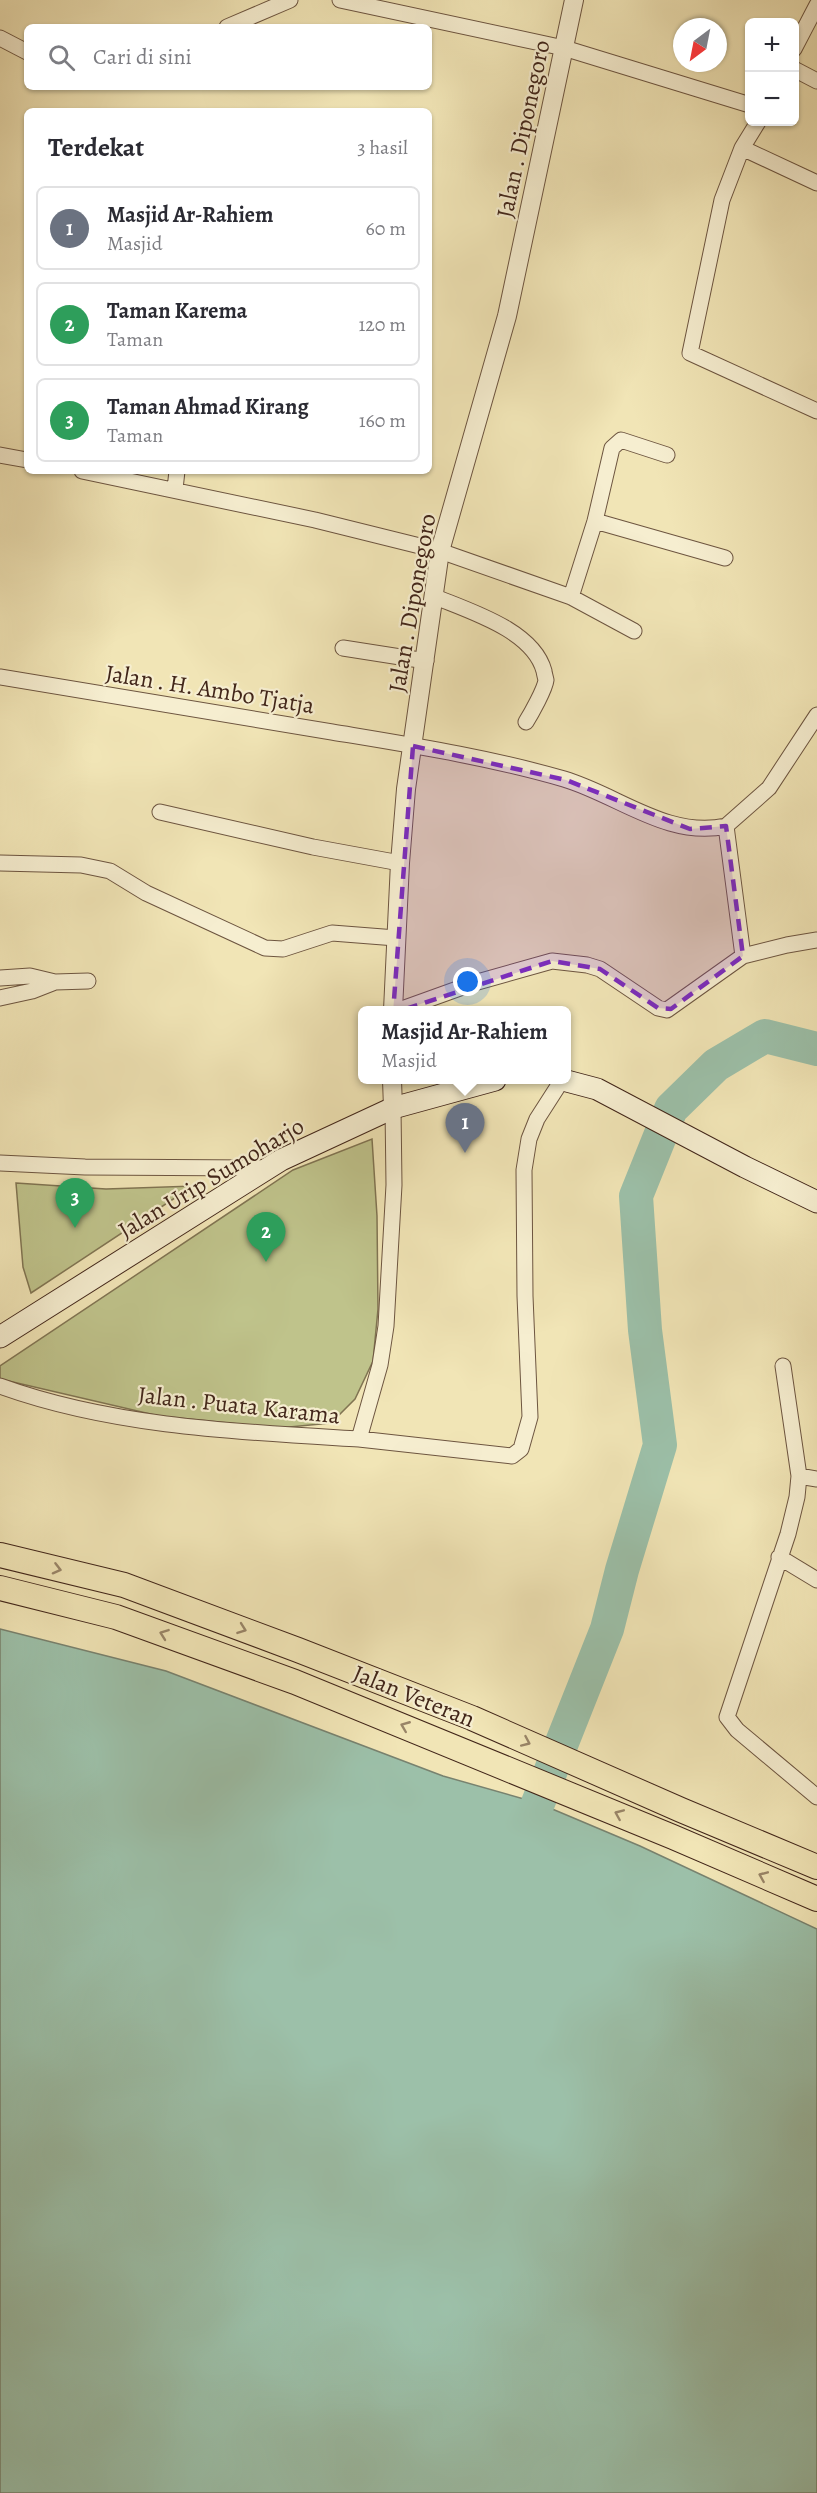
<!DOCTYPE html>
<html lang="id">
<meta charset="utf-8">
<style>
body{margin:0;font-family:Alegreya,serif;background:#f2f2f3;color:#2b2b33}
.controls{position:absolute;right:18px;top:18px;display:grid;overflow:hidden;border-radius:9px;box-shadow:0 2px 4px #0004}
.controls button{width:54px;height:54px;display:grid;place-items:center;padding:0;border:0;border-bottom:2px solid #e1e1e2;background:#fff;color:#2b2b33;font:30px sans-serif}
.compass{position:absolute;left:673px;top:18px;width:54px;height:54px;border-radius:50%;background:#fff;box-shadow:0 2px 4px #0004;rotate:212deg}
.you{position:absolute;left:468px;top:982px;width:21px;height:21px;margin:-15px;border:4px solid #fff;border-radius:50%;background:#1a73e8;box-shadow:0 0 0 9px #1a73e833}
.badge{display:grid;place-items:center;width:39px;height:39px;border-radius:50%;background:#1a73e8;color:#fff;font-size:20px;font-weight:700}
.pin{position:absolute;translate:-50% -50px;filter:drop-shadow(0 2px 3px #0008)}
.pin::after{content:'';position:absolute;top:32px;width:21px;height:18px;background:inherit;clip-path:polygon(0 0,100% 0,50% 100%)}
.popup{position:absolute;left:358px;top:1006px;width:213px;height:78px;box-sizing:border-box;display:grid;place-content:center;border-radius:9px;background:#fff;filter:drop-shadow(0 2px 4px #0005);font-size:20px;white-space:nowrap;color:#7c7c81}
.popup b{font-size:22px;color:#2b2b33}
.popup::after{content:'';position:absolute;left:50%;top:100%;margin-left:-12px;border:12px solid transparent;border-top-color:#fff}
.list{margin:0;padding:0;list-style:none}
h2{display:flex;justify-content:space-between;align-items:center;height:78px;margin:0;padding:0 24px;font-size:26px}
h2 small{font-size:20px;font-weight:400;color:#7c7c81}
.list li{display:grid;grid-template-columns:39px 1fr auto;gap:18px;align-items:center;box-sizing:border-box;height:84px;margin:0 12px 12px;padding:0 12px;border:2px solid #e1e1e2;border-radius:9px}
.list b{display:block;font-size:22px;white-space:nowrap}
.list p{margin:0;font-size:20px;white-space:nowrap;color:#7c7c81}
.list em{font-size:20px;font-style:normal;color:#7c7c81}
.icon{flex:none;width:33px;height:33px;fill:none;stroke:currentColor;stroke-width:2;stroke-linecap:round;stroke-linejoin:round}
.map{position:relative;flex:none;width:817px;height:2493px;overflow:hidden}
.search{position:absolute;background:#fff;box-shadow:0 2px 4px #0004;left:24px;top:24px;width:408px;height:66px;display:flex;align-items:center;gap:15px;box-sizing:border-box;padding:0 21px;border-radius:9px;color:#7c7c81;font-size:22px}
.panel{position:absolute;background:#fff;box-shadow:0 2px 4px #0004;left:24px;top:108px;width:408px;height:366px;border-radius:9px}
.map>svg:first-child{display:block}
.green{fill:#bfc38b;stroke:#807452;stroke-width:1.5}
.water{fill:#9cc0a9;stroke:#78826f;stroke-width:1.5}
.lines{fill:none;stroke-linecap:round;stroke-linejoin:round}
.river{stroke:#9cc0a9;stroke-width:34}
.minor-casing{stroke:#6d5540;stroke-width:17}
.tertiary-casing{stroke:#6d5540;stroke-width:20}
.secondary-casing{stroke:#412519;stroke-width:23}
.trunk-casing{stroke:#412519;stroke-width:26}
.minor{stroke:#f6eed0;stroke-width:15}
.tertiary{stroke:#f6eed0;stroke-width:18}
.secondary{stroke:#f6eed0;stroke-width:21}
.trunk{stroke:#f1e5b6;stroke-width:24}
.oneway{stroke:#998568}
.marked{fill:#7b2cbf;fill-opacity:0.2;stroke:#7b2cbf;stroke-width:4.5;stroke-dasharray:12 8;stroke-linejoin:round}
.labels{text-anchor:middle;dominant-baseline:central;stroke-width:4.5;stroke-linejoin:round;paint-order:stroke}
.street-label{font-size:24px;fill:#412519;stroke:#f6eed0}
</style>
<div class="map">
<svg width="817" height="2493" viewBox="0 0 817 2493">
<rect width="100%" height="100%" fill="#f1e5b6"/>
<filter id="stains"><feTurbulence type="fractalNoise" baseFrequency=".00333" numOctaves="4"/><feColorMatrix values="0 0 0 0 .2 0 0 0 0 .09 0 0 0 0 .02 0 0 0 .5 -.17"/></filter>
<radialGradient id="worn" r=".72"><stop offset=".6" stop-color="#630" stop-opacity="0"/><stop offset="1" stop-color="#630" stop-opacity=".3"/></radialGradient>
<path class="green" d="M372 1139 377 1216 378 1309 373 1361 355 1399 331 1423 279 1428 159 1416 0 1379V1366L293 1170Z
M16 1183 106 1189 193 1186 31 1293 23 1267Z"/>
<path class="water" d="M0 1629 166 1671 443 1776 538 1803 640 1846 817 1929V2493H0Z"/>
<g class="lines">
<path class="river" d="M538 1803 607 1629 622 1570 660 1445 645 1330 636 1196 671 1109 716 1065 765 1036 817 1049"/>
<g class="minor-casing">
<path id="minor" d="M340 0 564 48 750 105
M227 27 290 0
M0 38 27 52
M794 49 817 5
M794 69 817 81
M758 122 742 148 817 183
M742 148 722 200 690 353 817 411
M0 455 27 460
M82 471 315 520 440 551 571 597 634 631
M175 489 177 471
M595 521 725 558
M433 596C469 611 533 630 544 671 544 672 546 680 546 680 545 689 531 714 526 722
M571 597 595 521 612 448 621 440 667 455
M343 648 426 661
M0 677C111 695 222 713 332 732 410 745 488 757 564 779 618 795 668 839 726 826L743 956
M160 812 313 847 400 863
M726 826 769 788 817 715
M0 863 81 865 110 871 146 893 265 948 283 949 332 933 396 938
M0 978 30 976 55 982 88 981
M0 998 32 991 55 982
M399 1010 474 983 552 961 587 965 600 969 658 1008 667 1010 743 956 787 945 817 940
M0 1163 85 1167 267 1168
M783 1366 799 1476 797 1497 788 1534 727 1717 737 1730 817 1797
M0 1386C113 1427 240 1432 359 1439L380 1365 386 1326 394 1185 393 1108
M359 1439 512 1456 521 1449 530 1417 525 1296 524 1170 529 1139 537 1119 562 1080
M799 1476 817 1479
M779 1557 817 1580"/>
</g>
<g class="tertiary-casing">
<path id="tertiary" d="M393 1010 400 863 406 789 440 551 507 316 574 0
M392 1080 393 1108"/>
</g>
<g class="secondary-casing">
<path id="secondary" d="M563 1080 597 1089 745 1167 817 1202
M0 1337 281 1160 393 1108 495 1080"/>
</g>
<g class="trunk-casing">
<path id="trunk" d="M0 1555 124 1585 298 1650 472 1718 681 1810 817 1867
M0 1588 116 1617 295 1682 673 1837 817 1899"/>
</g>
<use href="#minor" class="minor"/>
<use href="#tertiary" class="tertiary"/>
<use href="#secondary" class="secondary"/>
<use href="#trunk" class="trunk"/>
</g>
<defs><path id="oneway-chevron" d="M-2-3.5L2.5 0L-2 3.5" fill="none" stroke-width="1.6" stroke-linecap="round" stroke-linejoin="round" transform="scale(1.5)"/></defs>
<g class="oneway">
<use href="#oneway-chevron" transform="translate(57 1569) rotate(14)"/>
<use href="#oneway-chevron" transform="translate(242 1629) rotate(20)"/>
<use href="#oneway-chevron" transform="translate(164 1634) rotate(-160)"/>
<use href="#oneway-chevron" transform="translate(405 1726) rotate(-158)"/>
<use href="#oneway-chevron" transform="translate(526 1742) rotate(24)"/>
<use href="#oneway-chevron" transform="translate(619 1814) rotate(-157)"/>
<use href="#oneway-chevron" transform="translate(763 1876) rotate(-157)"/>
</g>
<path class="marked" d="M413 746 566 780 690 829 726 826 743 956 671 1009 658 1008 600 969 552 961 393 1013Z"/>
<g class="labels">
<g class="street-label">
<text transform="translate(523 129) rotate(-78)">Jalan . Diponegoro</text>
<text transform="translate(412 603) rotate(-80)">Jalan . Diponegoro</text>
<text transform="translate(210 689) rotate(9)">Jalan . H. Ambo Tjatja</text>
<text transform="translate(211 1178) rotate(-31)">Jalan Urip Sumoharjo</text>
<text transform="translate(239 1405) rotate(6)">Jalan . Puata Karama</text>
<text transform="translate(414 1696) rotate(22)">Jalan Veteran</text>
</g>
</g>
<rect width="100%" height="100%" filter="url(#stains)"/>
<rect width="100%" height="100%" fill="url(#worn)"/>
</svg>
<div class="controls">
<button>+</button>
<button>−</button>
</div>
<svg class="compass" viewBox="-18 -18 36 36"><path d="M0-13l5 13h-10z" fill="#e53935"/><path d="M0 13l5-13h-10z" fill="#7c7c81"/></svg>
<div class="you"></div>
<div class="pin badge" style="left:465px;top:1153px;background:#6b7280">1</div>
<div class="popup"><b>Masjid Ar-Rahiem</b>Masjid</div>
<div class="pin badge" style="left:266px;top:1262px;background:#2e9e5b">2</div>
<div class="pin badge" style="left:75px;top:1228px;background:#2e9e5b">3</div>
<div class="search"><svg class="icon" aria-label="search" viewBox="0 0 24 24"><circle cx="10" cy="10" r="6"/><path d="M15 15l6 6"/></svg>Cari di sini</div>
<section class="panel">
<h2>Terdekat<small>3 hasil</small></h2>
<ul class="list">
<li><span class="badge" style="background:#6b7280">1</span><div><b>Masjid Ar-Rahiem</b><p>Masjid</p></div><em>60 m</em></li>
<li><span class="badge" style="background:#2e9e5b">2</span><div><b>Taman Karema</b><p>Taman</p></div><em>120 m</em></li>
<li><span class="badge" style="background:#2e9e5b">3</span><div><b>Taman Ahmad Kirang</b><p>Taman</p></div><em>160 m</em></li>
</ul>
</section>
</div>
